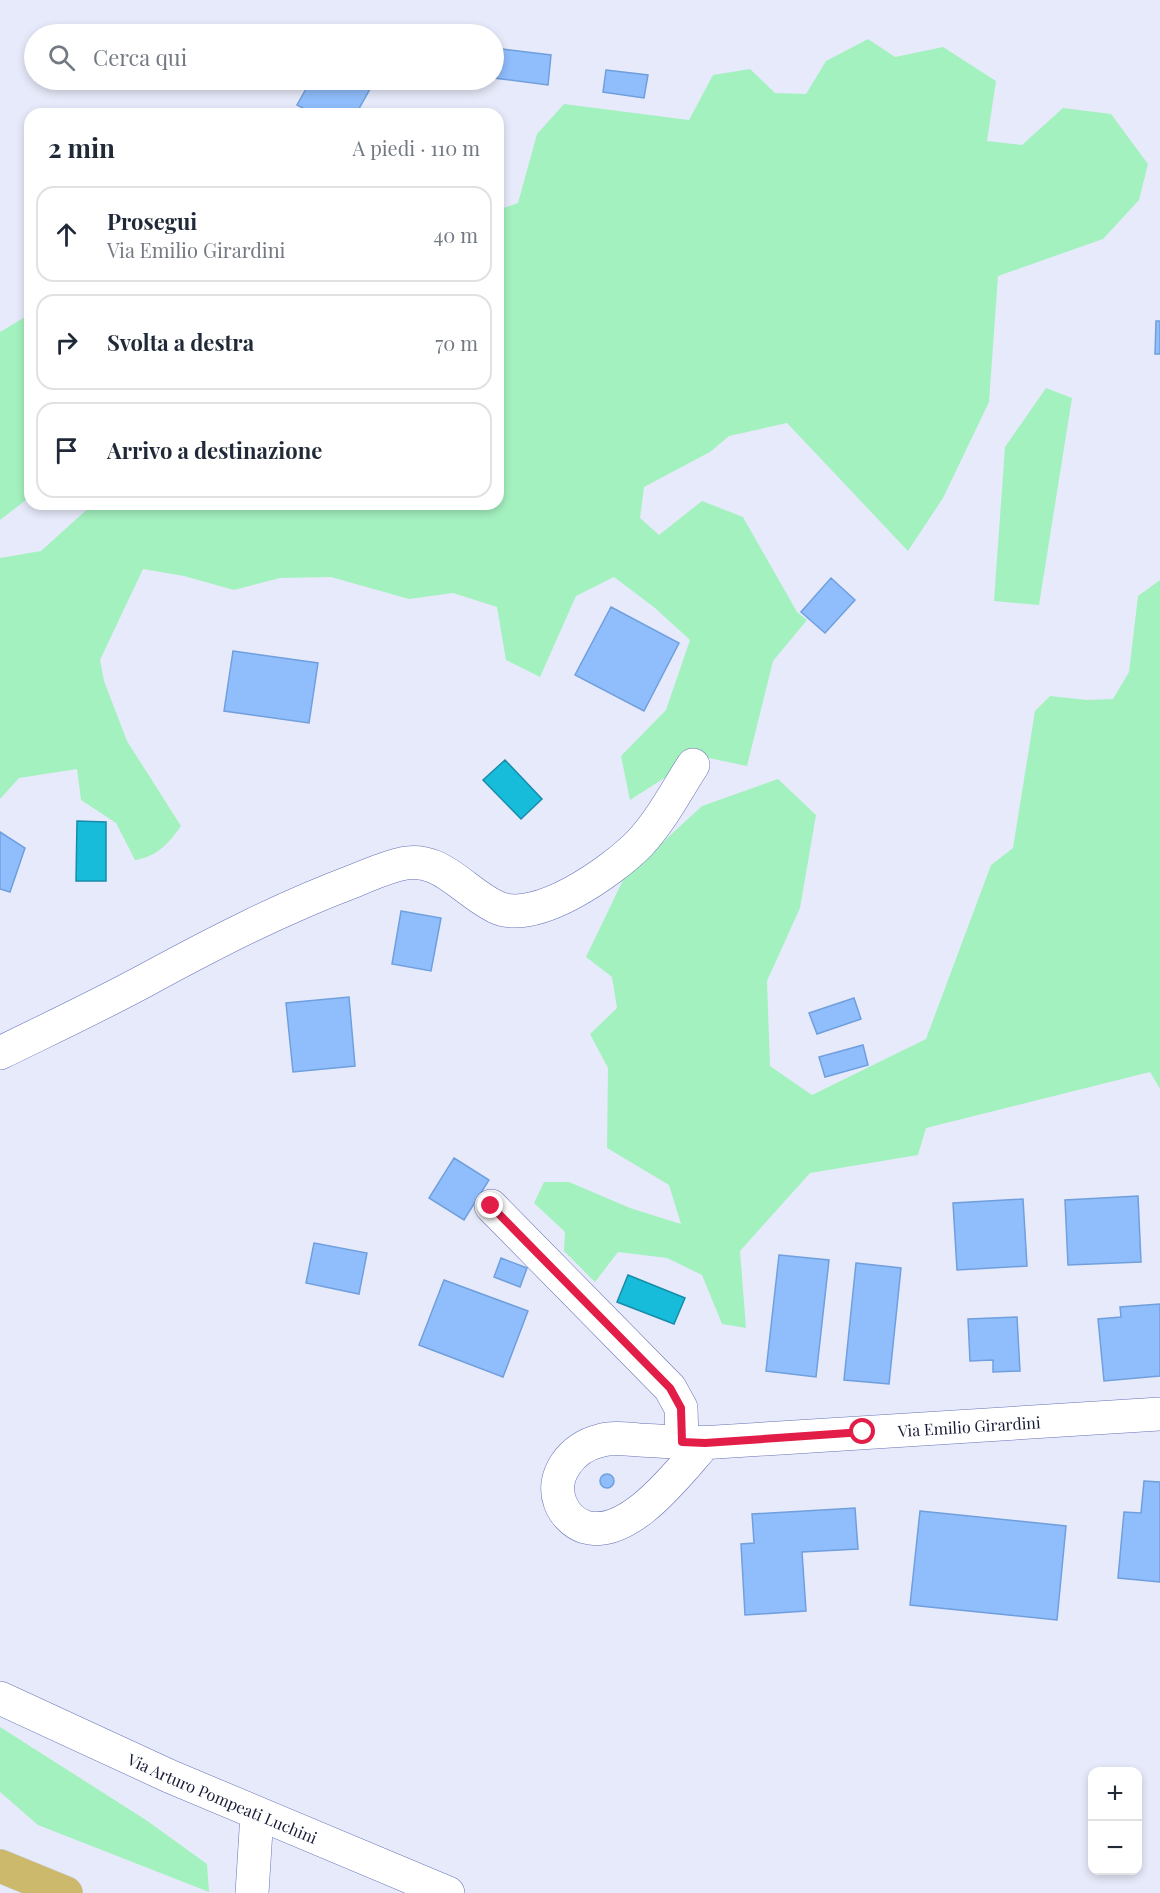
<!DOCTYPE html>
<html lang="it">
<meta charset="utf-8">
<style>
body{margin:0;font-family:"Playfair Display",serif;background:#f6f6f7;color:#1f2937}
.controls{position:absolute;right:18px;bottom:18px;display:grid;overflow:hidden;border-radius:12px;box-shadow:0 3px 9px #0003}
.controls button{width:54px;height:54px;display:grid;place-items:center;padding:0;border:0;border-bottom:2px solid #e0e1e3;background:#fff;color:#1f2937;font:30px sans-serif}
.stop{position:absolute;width:18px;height:18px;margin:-14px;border:4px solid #e11d48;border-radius:50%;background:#fff}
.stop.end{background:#e11d48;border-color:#fff;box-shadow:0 2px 6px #0008}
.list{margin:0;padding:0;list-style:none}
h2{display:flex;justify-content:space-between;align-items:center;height:78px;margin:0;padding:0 24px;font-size:26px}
h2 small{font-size:20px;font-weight:400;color:#747a83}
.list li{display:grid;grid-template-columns:39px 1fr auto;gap:18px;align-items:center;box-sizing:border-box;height:96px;margin:0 12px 12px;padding:0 12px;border:2px solid #e0e1e3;border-radius:18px}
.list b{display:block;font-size:22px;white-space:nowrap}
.list p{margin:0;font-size:20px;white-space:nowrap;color:#747a83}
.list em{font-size:20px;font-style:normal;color:#747a83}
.icon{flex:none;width:33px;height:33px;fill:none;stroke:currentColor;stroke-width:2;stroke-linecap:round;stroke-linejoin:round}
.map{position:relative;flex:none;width:1160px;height:1893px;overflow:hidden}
.search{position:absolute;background:#fff;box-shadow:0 3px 9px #0003;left:24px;top:24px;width:480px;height:66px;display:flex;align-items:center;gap:15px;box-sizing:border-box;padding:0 21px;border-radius:33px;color:#747a83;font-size:22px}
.panel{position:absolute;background:#fff;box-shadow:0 3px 9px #0003;left:24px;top:108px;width:480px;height:402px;border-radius:18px}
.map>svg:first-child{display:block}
.green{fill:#a4f1c0}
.water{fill:#17bcdb;stroke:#178caa;stroke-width:1.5}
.building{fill:#90befc;stroke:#709fde;stroke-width:1.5}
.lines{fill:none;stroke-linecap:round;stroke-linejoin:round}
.minor-casing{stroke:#6772b7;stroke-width:34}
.highway-casing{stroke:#c8c9cf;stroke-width:34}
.minor{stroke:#fff;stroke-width:33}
.highway{stroke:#ccb96c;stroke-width:33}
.route{stroke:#e11d48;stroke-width:8}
.labels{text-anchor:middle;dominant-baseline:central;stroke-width:4.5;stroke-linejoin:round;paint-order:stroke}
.street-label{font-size:16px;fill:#181c37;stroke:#fff}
</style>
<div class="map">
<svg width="1160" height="1893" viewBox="0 0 1160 1893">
<rect width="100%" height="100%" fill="#e7eafa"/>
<path class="green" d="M868 39 895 57 943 47 996 81 987 141 1022 145 1063 108 1111 114 1148 164 1139 200 1103 239 998 276 989 402 943 498 908 551 787 423 729 436 710 452 644 487 640 518 659 535 702 501 743 517 797 612 807 620 773 661 747 766 699 756 630 800 621 756 666 710 690 640 655 608 614 577 576 596 540 677 506 660 497 607 453 593 409 599 331 577 280 578 234 590 184 576 143 569 100 660 104 681 127 741 181 826C168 844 158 856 135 860L116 823 81 800 77 769 19 778 0 799V558L41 551 93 504H498V210L518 203 537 134 564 104 689 120 713 75 750 69 775 93 806 94 826 61Z
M30 314V497L0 520V332Z
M1046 388 1072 398 1039 605 994 601 1005 447Z
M1160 580V1089L1150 1072 926 1128 918 1155 810 1173 740 1251 746 1328 722 1324 702 1275 667 1258 618 1252 595 1282 564 1251 565 1232 534 1203 544 1182H569L630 1208 681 1224 669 1185 607 1148 608 1068 590 1034 617 1008 612 977 586 957 624 878 702 806 778 779 816 815 800 908 767 981 770 1066 812 1095 926 1039 991 865 1013 848 1035 711 1050 696 1087 700 1113 699 1129 672 1138 596Z
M0 1727 146 1820 207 1864 209 1892 38 1825 0 1792Z"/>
<path class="water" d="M505 760 542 799 521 819 483 780Z
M77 821 106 822V881H76Z
M628 1275 685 1298 674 1324 617 1302Z"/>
<path class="building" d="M494 48 551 55 548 85 494 78Z
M606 70 648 75 644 98 603 92Z
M311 80H353L370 89 356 114H314L297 105Z
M1156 321H1160V354H1155Z
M831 578 855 600 825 633 801 612Z
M611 607 679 643 644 711 575 675Z
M233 651 318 663 309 723 224 711Z
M0 832 25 848 10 892 0 889Z
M401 911 441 918 431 971 392 964Z
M349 997 355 1066 293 1072 286 1003Z
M854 998 861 1019 817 1034 809 1013Z
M863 1045 868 1065 825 1077 819 1057Z
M454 1158 489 1180 464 1220 429 1198Z
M1138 1196 1141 1262 1068 1265 1065 1200Z
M1023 1199 1027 1266 957 1270 953 1203Z
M314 1243 367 1253 359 1294 306 1283Z
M779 1255 829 1260 816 1377 766 1371Z
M501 1258 527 1268 520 1287 494 1277Z
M856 1263 901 1268 889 1384 844 1380Z
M444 1280 528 1311 503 1377 419 1345Z
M1160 1304V1376L1104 1381 1098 1319 1121 1317 1120 1307Z
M1017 1317 1020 1371 993 1372V1360L970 1361 968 1319Z
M600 1481a7 7 0 1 1 14 0a7 7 0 1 1-14 0Z
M1144 1481 1160 1482V1582L1118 1578 1124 1512 1141 1513Z
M855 1508 858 1549 802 1552 806 1611 745 1615 741 1544 754 1543 752 1514Z
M920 1511 1066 1526 1057 1620 910 1605Z"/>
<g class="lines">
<g class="minor-casing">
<g id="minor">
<path d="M0 1053C49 1029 98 1006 146 980 214 943 282 908 354 881 368 875 383 869 397 865 439 852 462 891 496 907 536 926 612 871 639 844 661 821 676 791 693 765"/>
<path d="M491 1206 670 1388 681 1408 682 1442"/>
<path id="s1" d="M705 1443C679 1472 629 1540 585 1527 573 1523 564 1513 560 1502 550 1475 573 1447 599 1441 612 1437 626 1439 639 1440 665 1441 691 1444 716 1442 864 1432 1012 1423 1160 1414"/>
<path id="s2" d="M0 1698 169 1776 448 1893"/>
<path d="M252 1893 257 1814"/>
</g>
</g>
<g class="highway-casing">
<path id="highway" d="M0 1866 66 1893"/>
</g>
<use href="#minor" class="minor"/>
<use href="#highway" class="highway"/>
</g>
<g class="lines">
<path class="route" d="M491 1206 670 1388 681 1408 682 1442 705 1443 863 1432"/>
</g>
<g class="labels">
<g class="street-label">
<text stroke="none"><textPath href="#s1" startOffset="642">Via Emilio Girardini</textPath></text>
<text stroke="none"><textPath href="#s2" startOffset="244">Via Arturo Pompeati Luchini</textPath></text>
</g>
</g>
</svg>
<div class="controls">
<button>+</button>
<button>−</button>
</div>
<div class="stop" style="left:863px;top:1432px"></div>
<div class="stop end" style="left:491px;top:1206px"></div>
<div class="search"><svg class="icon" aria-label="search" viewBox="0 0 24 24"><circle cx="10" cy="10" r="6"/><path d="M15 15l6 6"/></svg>Cerca qui</div>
<section class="panel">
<h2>2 min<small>A piedi · 110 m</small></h2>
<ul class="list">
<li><svg class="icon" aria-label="ahead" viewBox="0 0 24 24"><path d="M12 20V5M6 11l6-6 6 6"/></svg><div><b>Prosegui</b><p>Via Emilio Girardini</p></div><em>40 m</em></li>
<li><svg class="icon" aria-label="right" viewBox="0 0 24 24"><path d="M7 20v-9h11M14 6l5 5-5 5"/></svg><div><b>Svolta a destra</b></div><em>70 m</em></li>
<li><svg class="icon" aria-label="arrive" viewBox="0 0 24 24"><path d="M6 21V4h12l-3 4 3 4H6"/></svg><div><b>Arrivo a destinazione</b></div></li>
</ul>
</section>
</div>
